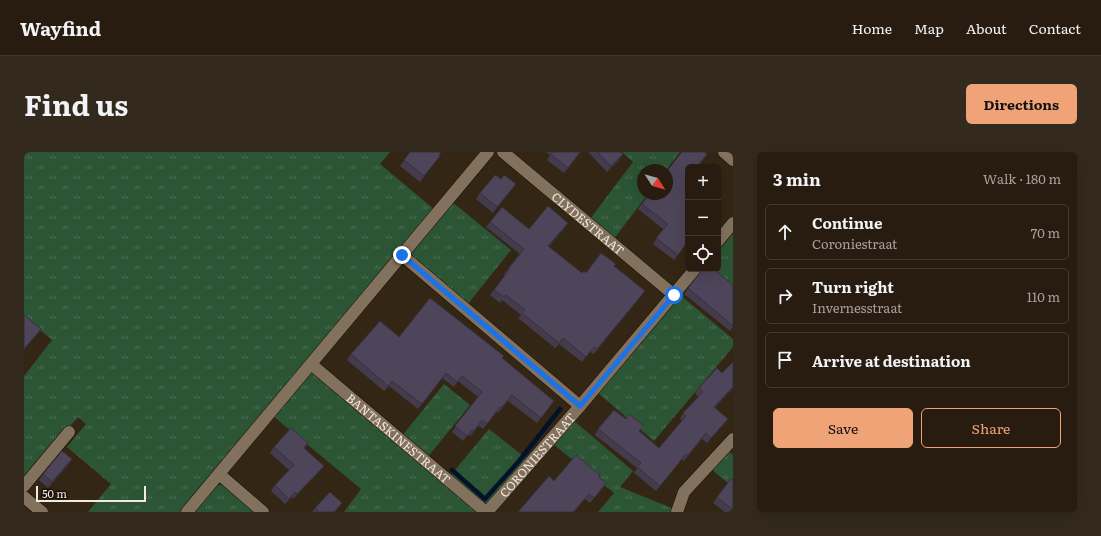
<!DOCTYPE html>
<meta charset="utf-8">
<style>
body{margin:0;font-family:Literata,serif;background:#33291d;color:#f1f3f6}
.controls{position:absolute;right:12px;top:12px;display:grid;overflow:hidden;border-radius:6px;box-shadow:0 4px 16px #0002}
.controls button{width:36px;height:36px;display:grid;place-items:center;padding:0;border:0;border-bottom:1px solid #433a2f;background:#271c0f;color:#f1f3f6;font:20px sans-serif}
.compass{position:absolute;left:613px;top:12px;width:36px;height:36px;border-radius:50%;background:#271c0f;box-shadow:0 4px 16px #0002;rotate:126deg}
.scale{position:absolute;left:12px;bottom:10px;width:110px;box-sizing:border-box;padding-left:4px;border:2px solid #f3e9de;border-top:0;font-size:11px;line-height:14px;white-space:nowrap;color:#f3e9de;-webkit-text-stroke:3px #171109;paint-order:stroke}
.stop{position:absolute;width:12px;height:12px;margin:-9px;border:3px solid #1a73e8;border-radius:50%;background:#fff}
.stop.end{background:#1a73e8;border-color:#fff;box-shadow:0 1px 4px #0008}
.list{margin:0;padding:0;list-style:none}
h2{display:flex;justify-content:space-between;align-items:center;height:52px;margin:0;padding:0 16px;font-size:17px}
h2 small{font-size:13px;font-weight:400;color:#a4a19e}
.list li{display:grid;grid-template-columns:26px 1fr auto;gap:12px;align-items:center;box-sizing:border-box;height:56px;margin:0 8px 8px;padding:0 8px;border:1px solid #433a2f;border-radius:6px}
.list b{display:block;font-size:15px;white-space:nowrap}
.list p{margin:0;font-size:13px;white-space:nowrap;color:#a4a19e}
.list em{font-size:13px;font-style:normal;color:#a4a19e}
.actions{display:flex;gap:8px;padding:12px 16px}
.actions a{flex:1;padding:9px 0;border:1px solid #efa377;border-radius:6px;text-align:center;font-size:14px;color:#efa377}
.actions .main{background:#efa377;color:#111}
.icon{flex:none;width:22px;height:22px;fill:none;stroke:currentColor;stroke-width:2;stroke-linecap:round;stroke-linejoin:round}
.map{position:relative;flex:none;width:709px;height:360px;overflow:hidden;border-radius:6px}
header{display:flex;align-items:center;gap:24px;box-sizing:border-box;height:56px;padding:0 20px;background:#271c0f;border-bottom:1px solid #433a2f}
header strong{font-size:19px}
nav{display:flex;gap:22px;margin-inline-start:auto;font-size:14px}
.intro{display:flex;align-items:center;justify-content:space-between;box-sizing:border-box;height:96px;padding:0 24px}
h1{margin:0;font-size:28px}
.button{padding:10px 18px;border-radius:6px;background:#efa377;color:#111;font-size:14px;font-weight:700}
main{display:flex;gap:24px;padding:0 24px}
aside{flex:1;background:#271c0f;border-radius:6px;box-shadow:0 4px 16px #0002}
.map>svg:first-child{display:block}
.grass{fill:url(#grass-tufts)}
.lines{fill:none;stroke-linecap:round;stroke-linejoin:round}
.stream{stroke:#001328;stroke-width:4.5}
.street-casing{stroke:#1c0f01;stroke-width:13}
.street{stroke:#82715d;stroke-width:12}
.wall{fill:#443b4d}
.shaded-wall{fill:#37303f}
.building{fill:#4f455a;stroke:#37303f}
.route{stroke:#1a73e8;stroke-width:5}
.labels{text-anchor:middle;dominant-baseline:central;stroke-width:3.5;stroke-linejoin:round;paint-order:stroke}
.street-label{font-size:12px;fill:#f3e9de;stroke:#171109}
</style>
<header>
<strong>Wayfind</strong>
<nav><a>Home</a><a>Map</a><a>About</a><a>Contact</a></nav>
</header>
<div class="intro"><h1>Find us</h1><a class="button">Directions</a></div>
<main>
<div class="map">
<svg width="709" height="360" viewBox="0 0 709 360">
<defs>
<pattern id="grass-tufts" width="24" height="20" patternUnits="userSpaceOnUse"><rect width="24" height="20" fill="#2c5535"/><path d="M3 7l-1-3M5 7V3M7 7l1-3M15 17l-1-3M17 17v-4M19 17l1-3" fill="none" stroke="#4b6d52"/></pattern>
</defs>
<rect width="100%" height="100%" fill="#342614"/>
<path class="grass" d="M0 0H366L356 12 411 58 159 360H64L87 332 43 295 62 272 54 265 0 327V224L28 188 0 165Z
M598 0H656L642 18H619V42H624L589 88 566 67 609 10Z
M427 49 487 98 443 153 388 104 386 101Z
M709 76V140L680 117H694V95Z
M655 142 709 187V195L630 289 573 240Z
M289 220 450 355 452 360H320L337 337 249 264 285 221Z
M420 232 446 253 403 306 377 285Z
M549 268 609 319 596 335 650 357V360H574L590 341 529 292Z
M465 277 504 308 462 353 426 324Z
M703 298 709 303V335L687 317Z
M192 333H200L233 360H168Z"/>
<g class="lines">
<path class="stream" d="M428 318 461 347 495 309 536 257"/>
<g class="street-casing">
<g id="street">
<path id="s1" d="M479 0 650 143"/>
<path d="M700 0 709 8"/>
<path d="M694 89 709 71"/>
<path d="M378 103 556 254"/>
<path id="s2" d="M287 212 462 360"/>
<path d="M195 322 239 360"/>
<path d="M0 334 45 280"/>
<path d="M0 345 18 360"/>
<path d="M163 360 464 0"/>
<path id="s3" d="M463 360 556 254 671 117"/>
<path d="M653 360 660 340 709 287"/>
</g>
</g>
<use href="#street" class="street"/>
</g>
<path class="wall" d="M386 0H417L415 3 412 9 396 30 376 14Z
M522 0H557L540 21 523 8 526 3Z
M564 0H597L596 8 583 20Z
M658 0H680L683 2 674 15H664V90L650 108 629 92 639 77 614 57 625 42H643V19Z
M488 37 469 61 452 47 456 41Z
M466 70 505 77 544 71 525 95 558 121 590 115 621 139 570 202 566 200 558 210 535 192 531 196 494 166 497 163 478 148 476 151 466 143 481 123 480 122 496 102 462 75Z
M709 133V175L706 179 660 142 664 136Z
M375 185 478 206 526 254 513 271 484 249 474 261 472 260 459 277 455 274 446 284 444 283 439 289 428 280 454 245 434 229 430 235 418 226 394 257 365 234 360 239 323 208 327 202Z
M693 216 691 256 704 267 700 272 683 291 678 287 660 309 658 307 632 339 610 321 613 316 571 283 574 277 602 267 615 280 635 296 658 269 656 267 659 261 674 245 671 241 675 236Z
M284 291 281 296 296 319 269 347 268 345 261 352 247 339 251 333 265 318 246 301 250 295Z
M48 307 44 313 24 336 15 328 19 322Z
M575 325 582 331 579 336 566 351 561 347 550 360H494L530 329Z
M709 329V360H701L689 351 693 345Z
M318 351 311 360H288L291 356Z"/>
<path class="shaded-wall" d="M599 2 596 8 583 20 587 14Z
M492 32 488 37 469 61 473 55Z
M544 71 540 77 521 100 524 94Z
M621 139 617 144 570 202 573 197Z
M17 177 13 183 0 198V197Z
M709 235V237L687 260 690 255Z
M704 267 700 272 683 291 687 286Z
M682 281 678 287 660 309 664 303Z
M48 307 44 313 24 336 28 330Z
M300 314 296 319 269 347 273 342Z
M271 340 268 345 261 352 265 347Z
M565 342 550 360H549Z"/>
<path class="building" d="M386 0H417L415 3 416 4 400 24 380 8Z
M529 0H556L544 16 527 2Z
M573 0H597L599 2 587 14Z
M658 0H680L683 2 673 15H664V89L654 103 632 86 644 72 618 52 625 42H643V19Z
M471 23 477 27 480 23 492 32 473 55 456 41Z
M524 54 544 71 524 94 558 121 560 119 562 121 577 101 592 112 590 114 621 139 573 197 570 195 562 205 539 186 535 191 498 161 501 158 482 143 480 145 470 138 485 118 484 117 500 97 466 70 478 55 505 77Z
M679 117H689L709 133V174L664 136Z
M406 146 480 204 478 206 530 249 517 266 488 243 477 256 476 255 463 272 458 268 450 279 448 278 443 284 431 274 458 240 438 224 433 230 422 221 398 252 368 229 364 234 327 202 356 169 375 185Z
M0 163 17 177 0 197Z
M709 210V235L690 255 704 267 687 286 682 281 664 303 662 302 636 334 613 315 617 311 574 277 590 258 602 267 605 262 620 274 615 279 635 296 662 264 659 261 679 240 675 236 693 216 698 221Z
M267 276 284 291 280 296 300 314 273 342 271 340 265 347 251 333 270 313 250 295Z
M38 299 48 307 28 330 19 322Z
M552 303 576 323 575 325 582 331 570 346 565 342 549 360H494L525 324 530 329Z
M707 327 709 329V358L693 345Z
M306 340 318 351 310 360H295L291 356Z"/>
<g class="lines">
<path class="route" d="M378 103 556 254 650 143"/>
</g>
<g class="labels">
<g class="street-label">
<text stroke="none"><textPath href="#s1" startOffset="111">CLYDESTRAAT</textPath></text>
<text stroke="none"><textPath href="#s2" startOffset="115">BANTASKINESTRAAT</textPath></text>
<text stroke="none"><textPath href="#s3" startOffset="76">CORONIESTRAAT</textPath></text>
</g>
</g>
</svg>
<div class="controls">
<button>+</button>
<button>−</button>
<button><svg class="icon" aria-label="locate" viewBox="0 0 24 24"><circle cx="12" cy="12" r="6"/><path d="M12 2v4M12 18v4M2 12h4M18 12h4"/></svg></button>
</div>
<svg class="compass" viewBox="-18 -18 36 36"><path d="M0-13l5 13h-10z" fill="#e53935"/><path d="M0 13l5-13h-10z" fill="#a4a19e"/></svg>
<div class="scale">50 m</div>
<div class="stop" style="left:650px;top:143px"></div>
<div class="stop end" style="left:378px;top:103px"></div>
</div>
<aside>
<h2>3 min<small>Walk · 180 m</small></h2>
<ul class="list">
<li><svg class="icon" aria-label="ahead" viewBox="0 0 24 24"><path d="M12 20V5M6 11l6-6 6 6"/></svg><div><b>Continue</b><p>Coroniestraat</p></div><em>70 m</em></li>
<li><svg class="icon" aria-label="right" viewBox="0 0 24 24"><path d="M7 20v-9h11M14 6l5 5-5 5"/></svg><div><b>Turn right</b><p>Invernesstraat</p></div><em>110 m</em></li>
<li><svg class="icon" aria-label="arrive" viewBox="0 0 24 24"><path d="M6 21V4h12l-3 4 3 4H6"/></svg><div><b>Arrive at destination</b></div></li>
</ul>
<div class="actions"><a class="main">Save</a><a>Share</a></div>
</aside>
</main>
